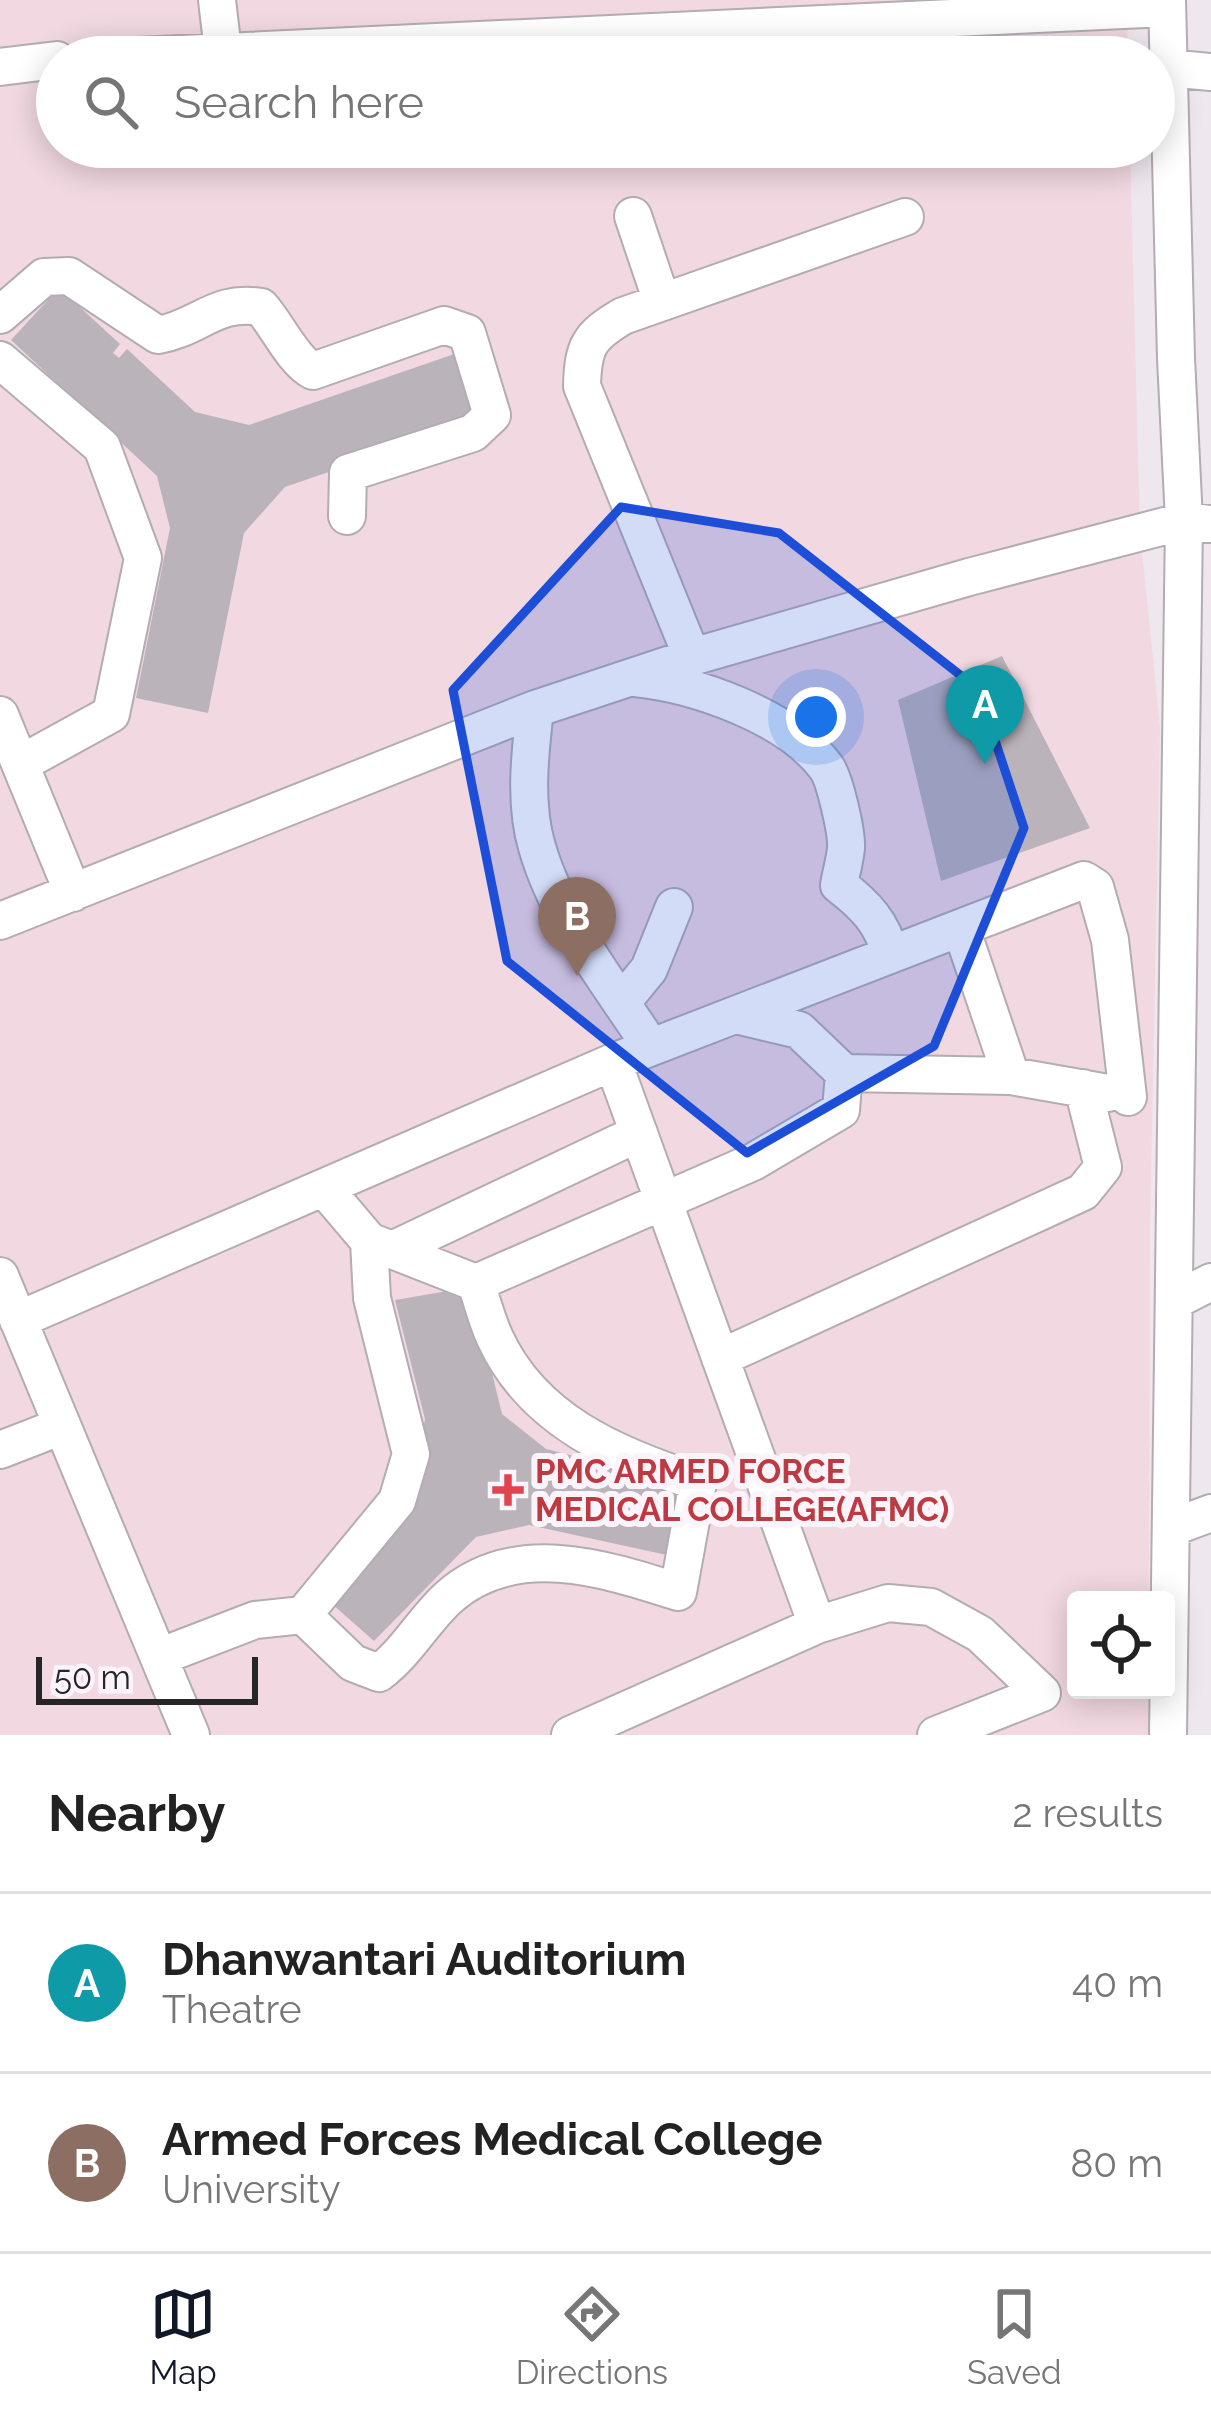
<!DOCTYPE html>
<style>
body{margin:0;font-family:Raleway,sans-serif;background:#f6f6f6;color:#222}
.controls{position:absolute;right:36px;bottom:36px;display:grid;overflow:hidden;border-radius:12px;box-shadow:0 6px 30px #0003}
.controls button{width:108px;height:108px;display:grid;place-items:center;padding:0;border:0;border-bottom:3px solid #e0e0e0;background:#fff;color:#222;font:60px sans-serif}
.scale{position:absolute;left:36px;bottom:30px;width:222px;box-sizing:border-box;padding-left:12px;border:6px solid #272527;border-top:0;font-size:33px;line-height:42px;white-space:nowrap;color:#272527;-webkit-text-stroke:9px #fcf4fb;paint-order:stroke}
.you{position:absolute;left:816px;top:717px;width:42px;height:42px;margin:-30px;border:9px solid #fff;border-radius:50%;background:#1a73e8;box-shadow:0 0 0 18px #1a73e833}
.badge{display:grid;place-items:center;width:78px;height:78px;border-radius:50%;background:#111827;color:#fff;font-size:39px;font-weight:700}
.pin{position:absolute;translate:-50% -99px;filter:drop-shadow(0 3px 6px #0008)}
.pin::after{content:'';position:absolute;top:63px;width:42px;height:36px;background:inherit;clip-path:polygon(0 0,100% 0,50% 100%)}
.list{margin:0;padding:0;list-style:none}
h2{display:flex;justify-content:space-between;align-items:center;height:156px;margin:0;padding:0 48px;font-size:51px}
h2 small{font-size:39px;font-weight:400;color:#767676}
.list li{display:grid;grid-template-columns:78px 1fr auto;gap:36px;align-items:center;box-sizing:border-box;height:180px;padding:0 48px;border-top:3px solid #e0e0e0}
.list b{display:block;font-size:45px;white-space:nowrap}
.list p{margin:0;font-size:39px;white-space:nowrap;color:#767676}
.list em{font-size:39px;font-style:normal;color:#767676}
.icon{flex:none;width:66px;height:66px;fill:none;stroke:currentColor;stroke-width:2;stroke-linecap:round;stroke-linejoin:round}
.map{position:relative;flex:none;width:1211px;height:1735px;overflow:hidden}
.search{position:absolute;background:#fff;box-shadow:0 6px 30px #0003;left:36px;right:36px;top:36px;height:132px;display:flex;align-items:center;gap:30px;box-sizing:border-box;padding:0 42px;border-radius:66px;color:#767676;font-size:45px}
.sheet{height:516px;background:#fff}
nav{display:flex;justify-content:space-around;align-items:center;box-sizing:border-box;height:168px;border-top:3px solid #e0e0e0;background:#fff;font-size:33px;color:#767676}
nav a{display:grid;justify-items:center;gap:6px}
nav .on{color:#111827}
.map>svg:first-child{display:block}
.education{fill:#f1d8e1}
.building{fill:#bab3ba}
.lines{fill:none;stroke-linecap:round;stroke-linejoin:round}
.minor-casing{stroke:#b3acb3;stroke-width:40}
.minor{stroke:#fff;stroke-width:36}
.marked{fill:#1d4ed8;fill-opacity:0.2;stroke:#1d4ed8;stroke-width:9;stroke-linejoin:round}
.health-dot{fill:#e0444e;stroke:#fcf4fb;stroke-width:4.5}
.labels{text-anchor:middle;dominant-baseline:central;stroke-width:12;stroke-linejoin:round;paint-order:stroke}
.health-label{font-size:33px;font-weight:bold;fill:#be3a42;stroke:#fcf4fb;text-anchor:start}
</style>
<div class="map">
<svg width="1211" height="1735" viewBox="0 0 1211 1735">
<rect width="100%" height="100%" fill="#efe7ee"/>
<path class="education" d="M0 0H1127L1128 57H57V147H1130L1140 532 1160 727 1150 1226 1149 1600H1076V1690H1148V1735H0Z"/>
<path class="building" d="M59 288 120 344 113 353 119 358 127 349 195 412 249 425 460 352 483 419 285 487 244 533 208 713 136 698 170 528 157 476 11 340Z
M1002 656 1090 828 941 881 898 700Z
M471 1287 502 1414 546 1449 685 1484 676 1557 529 1525 476 1537 374 1641 323 1596 408 1499 425 1419 395 1300Z"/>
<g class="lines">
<g class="minor-casing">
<path id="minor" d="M217 0 223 51
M1167 0 1176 358 1184 521 1168 1735
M115 57 1167 8
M0 67 57 60
M1167 68 1211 72
M633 216 662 302
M0 315 44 277 69 276 158 335C199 328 216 299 261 307 277 325 294 362 313 371L444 325 467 333 492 415 473 433 348 473 347 516
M0 360 102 447 143 558 111 714 20 764
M692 657 582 386C583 346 589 336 623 316L905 217
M635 678C695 684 788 716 826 767 835 779 847 833 846 848 845 860 841 873 839 885 865 905 883 923 890 955
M535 709C530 753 524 804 537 847 558 920 610 984 651 1047
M0 715 73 893
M0 921 535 709 692 657 969 577 1184 521 1211 524
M961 928 1011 1076
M622 1002 649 969 674 907
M613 1062 817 1625
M844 1073 1011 1076 1108 1093
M324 1188 369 1241 372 1298 411 1454 397 1501 303 1615 353 1663 379 1673C407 1652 423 1621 448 1598 513 1539 604 1568 678 1592L698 1482C617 1456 533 1421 495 1338 487 1321 482 1301 476 1283
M369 1241 476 1283 753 1162 841 1110 844 1073 799 1030 736 1015
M392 1250 639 1133
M0 1276 191 1735
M1174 1301 1211 1282
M18 1320 613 1062 1084 880 1095 887 1110 940 1128 1097
M720 1358 1083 1192 1103 1167 1083 1088
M0 1450 62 1426
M1171 1528 1211 1513
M159 1657 255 1620 303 1615
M570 1735 817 1625 888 1603 931 1607 980 1634 1042 1693 936 1735"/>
</g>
<use href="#minor" class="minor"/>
</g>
<path class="marked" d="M621 507 779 533 978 689 1024 828 934 1046 747 1153 507 961 453 690Z"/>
<path class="health-dot" d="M502 1472h12v12h12v12h-12v12h-12v-12h-12v-12h12z"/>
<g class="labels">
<g class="health-label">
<text x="535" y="1471">PMC ARMED FORCE<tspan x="535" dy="38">MEDICAL COLLEGE(AFMC)</tspan></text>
</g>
</g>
</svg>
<div class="controls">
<button><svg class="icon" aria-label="locate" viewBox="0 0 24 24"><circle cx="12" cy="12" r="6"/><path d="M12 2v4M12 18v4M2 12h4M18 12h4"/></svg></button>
</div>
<div class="scale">50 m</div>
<div class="you"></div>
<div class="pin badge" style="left:985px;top:764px;background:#0f9aa8">A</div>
<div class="pin badge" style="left:577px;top:976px;background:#8d6e63">B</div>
<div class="search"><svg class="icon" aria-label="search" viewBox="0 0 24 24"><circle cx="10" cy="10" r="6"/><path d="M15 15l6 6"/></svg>Search here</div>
</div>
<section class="sheet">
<h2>Nearby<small>2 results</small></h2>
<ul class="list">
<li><span class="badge" style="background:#0f9aa8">A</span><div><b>Dhanwantari Auditorium</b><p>Theatre</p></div><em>40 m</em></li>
<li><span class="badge" style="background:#8d6e63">B</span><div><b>Armed Forces Medical College</b><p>University</p></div><em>80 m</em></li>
</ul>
</section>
<nav>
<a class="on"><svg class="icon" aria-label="map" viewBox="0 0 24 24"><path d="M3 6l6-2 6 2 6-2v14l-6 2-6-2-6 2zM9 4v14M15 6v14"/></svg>Map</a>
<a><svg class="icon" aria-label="directions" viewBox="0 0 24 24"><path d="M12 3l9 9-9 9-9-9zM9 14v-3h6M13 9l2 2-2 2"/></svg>Directions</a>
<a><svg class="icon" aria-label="saved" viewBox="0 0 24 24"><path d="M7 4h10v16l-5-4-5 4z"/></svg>Saved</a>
</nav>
